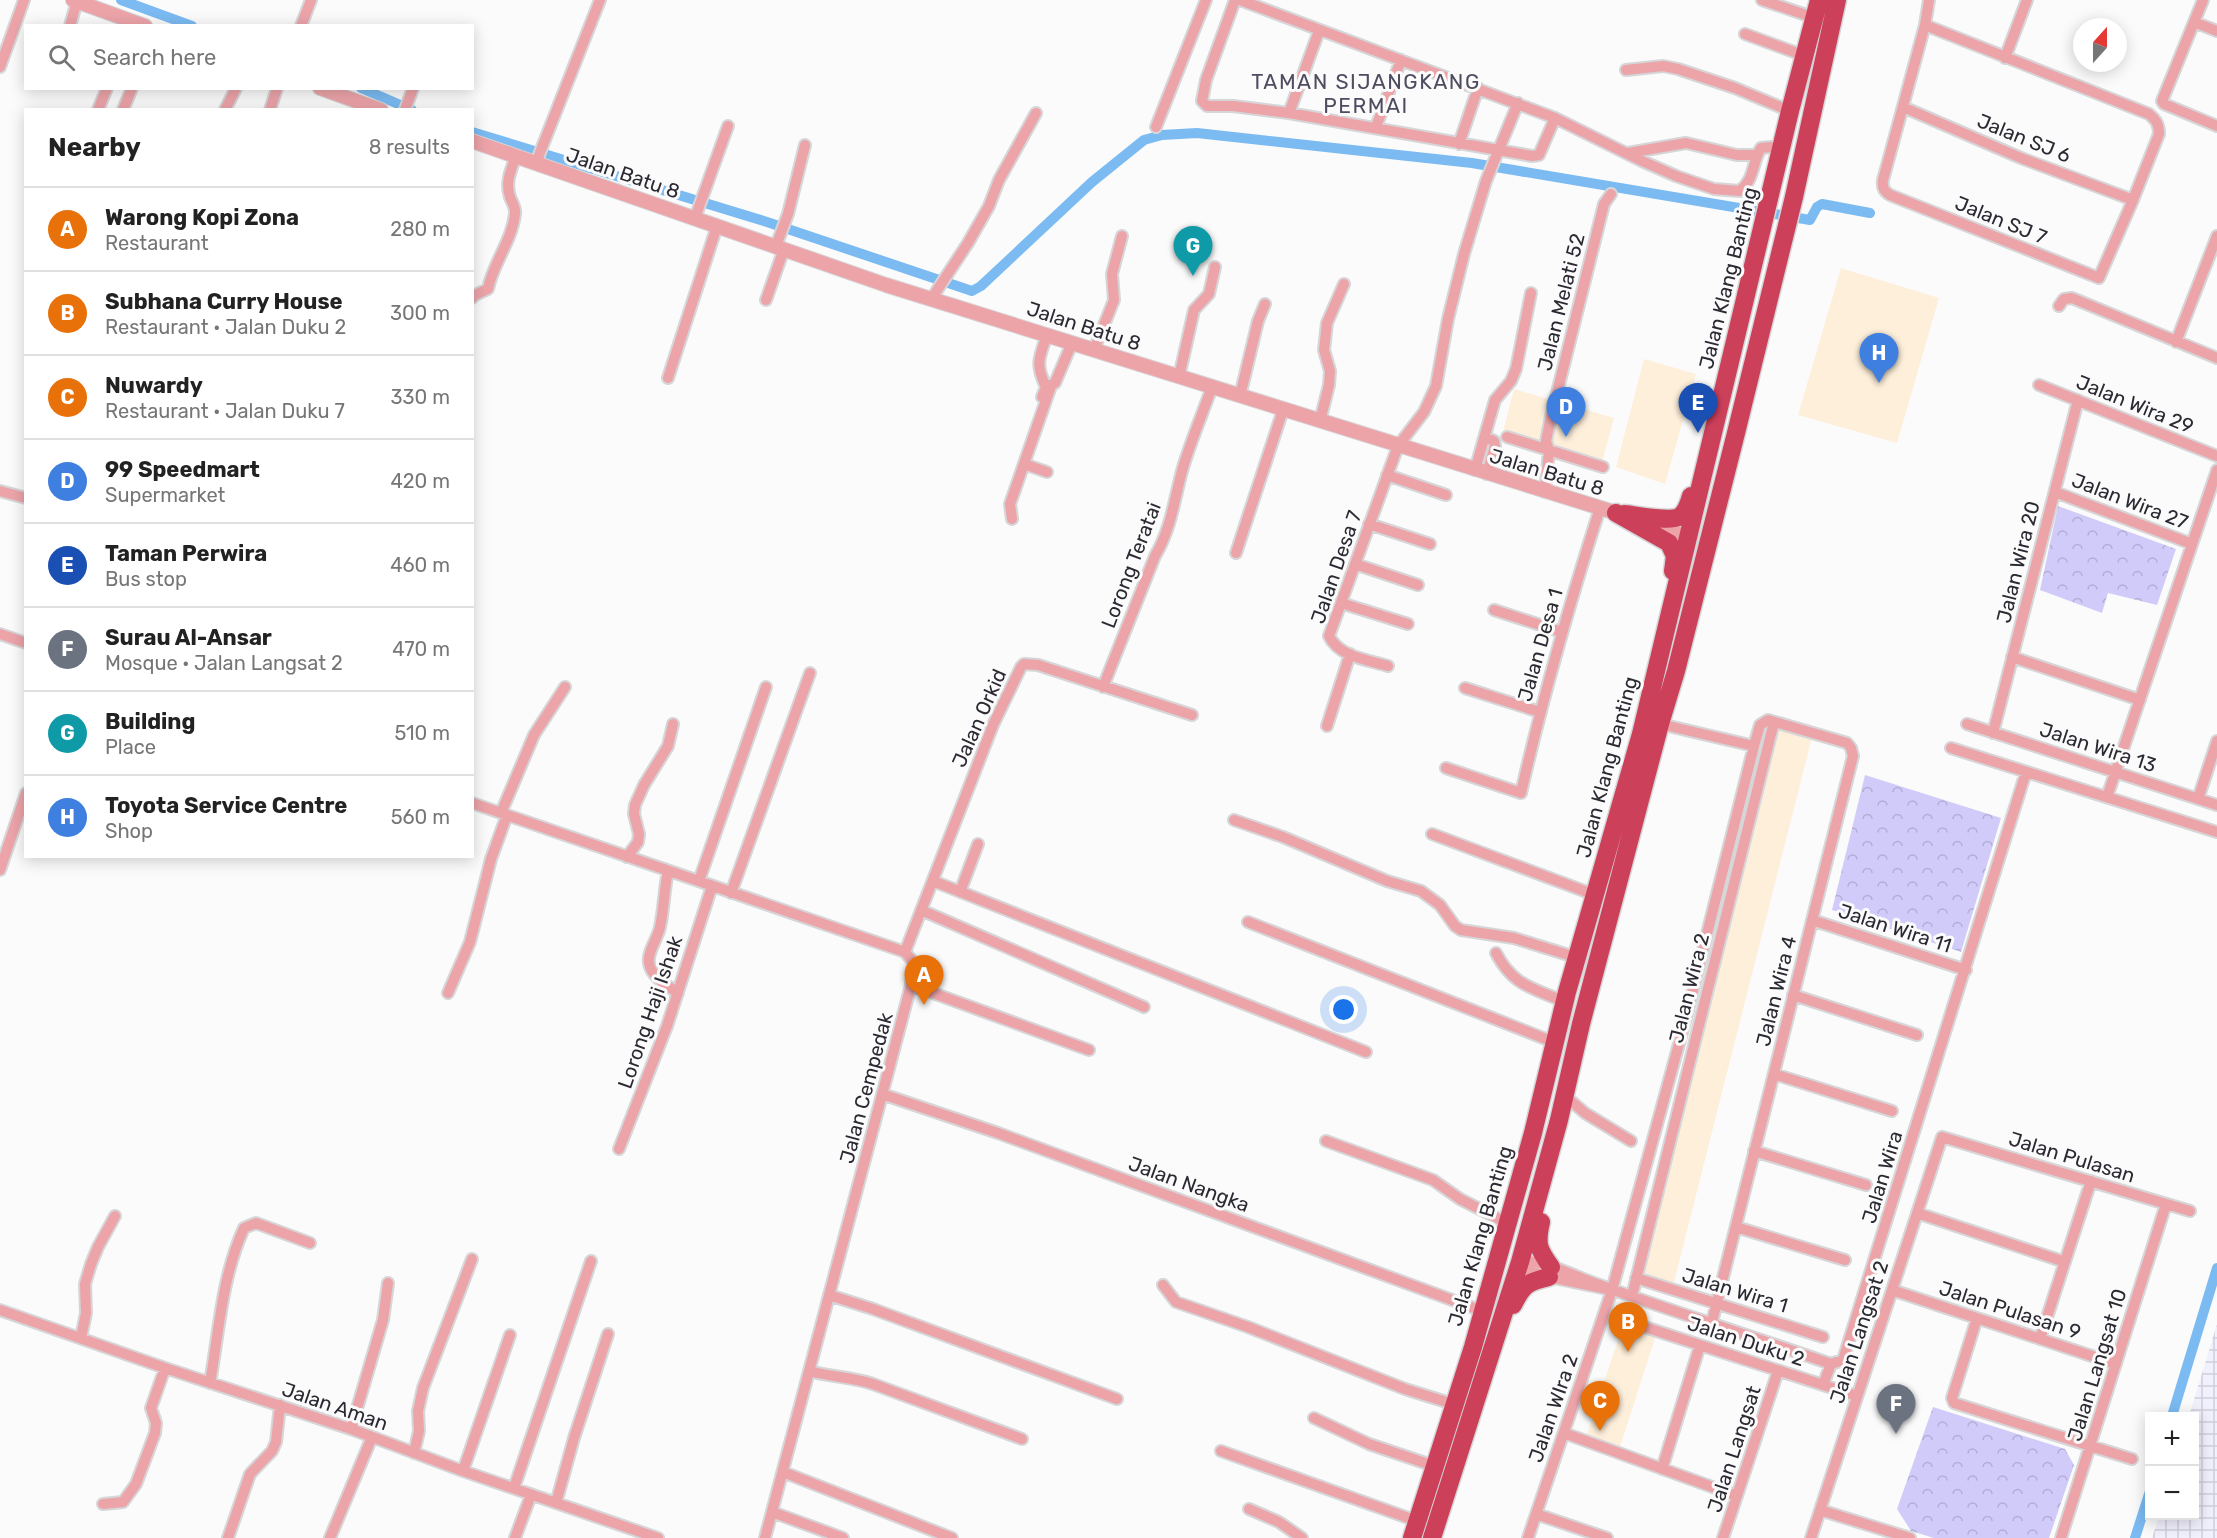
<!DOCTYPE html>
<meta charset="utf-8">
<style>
body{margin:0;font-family:Rubik,sans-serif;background:#f6f6f6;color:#222}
.controls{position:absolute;right:18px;bottom:18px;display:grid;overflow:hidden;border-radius:0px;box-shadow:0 3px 15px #0003}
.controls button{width:54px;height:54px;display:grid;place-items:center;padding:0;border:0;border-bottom:2px solid #e0e0e0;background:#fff;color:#222;font:30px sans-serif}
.compass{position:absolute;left:2073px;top:18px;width:54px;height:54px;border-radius:50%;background:#fff;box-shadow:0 3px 15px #0003;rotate:21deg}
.you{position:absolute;left:1344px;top:1010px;width:21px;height:21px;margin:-15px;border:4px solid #fff;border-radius:50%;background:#1a73e8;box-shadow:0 0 0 9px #1a73e833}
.badge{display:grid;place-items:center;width:39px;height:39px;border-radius:50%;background:#797112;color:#fff;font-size:20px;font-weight:700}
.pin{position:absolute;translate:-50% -50px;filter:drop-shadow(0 2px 3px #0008)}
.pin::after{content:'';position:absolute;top:32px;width:21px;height:18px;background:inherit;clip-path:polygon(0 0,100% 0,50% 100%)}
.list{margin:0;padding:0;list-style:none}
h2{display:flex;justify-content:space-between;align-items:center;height:78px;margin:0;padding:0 24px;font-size:26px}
h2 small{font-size:20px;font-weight:400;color:#767676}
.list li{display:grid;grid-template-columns:39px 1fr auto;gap:18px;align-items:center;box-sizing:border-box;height:84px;padding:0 24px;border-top:2px solid #e0e0e0}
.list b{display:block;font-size:22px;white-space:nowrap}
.list p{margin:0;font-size:20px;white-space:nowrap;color:#767676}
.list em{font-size:20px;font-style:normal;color:#767676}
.icon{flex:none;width:33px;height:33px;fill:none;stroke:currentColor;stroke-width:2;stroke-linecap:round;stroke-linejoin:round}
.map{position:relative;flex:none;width:2217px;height:1538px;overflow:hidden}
.search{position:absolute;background:#fff;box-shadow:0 3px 15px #0003;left:24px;top:24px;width:450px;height:66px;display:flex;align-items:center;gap:15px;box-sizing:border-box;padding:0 21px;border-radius:0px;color:#767676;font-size:22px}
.panel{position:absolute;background:#fff;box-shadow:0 3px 15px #0003;left:24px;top:108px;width:450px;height:750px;border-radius:0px}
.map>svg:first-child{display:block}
.commercial{fill:#feefdb}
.industrial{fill:url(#industrial-grid)}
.forest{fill:url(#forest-crowns)}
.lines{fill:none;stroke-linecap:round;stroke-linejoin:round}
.canal{stroke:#7bbbf2;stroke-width:10}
.minor-casing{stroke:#d6d5d7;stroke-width:14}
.tertiary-casing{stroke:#d6d5d7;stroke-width:16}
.trunk-casing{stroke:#d6d5d7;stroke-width:21}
.minor{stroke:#eca4a9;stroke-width:10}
.tertiary{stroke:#eca4a9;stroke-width:14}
.trunk{stroke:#cd405a;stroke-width:18}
.labels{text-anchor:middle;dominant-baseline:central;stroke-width:6;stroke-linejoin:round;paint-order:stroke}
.street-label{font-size:20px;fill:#2b2a33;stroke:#fbfbfb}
.neighbourhood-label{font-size:21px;letter-spacing:1.5px;fill:#4e4c60;stroke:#fbfbfb}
</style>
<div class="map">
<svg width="2217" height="1538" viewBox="0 0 2217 1538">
<defs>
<pattern id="industrial-grid" width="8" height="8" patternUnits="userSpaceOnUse" patternTransform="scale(1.5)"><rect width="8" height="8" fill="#f1f0fd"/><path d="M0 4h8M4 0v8" fill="none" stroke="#cfced9"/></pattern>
<pattern id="forest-crowns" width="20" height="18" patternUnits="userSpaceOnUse" patternTransform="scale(1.5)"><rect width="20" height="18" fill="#d0cbf9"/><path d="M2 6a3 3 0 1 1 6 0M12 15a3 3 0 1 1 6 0" fill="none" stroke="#b3aed6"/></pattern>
</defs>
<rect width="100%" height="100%" fill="#fbfbfb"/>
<path class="commercial" d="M1841 268 1939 298 1897 443 1798 415Z
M1644 359 1696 374 1665 484 1616 467Z
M1514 389 1614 418 1602 462 1503 432Z
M1776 727 1812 737 1673 1286 1640 1275Z
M1623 1324 1656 1335 1619 1450 1586 1437Z"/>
<path class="industrial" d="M2217 1324V1538H2152L2159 1516H2194V1416H2189Z"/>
<path class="forest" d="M2058 506 2176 549 2157 605 2108 593 2102 613 2040 590Z
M1865 775 2001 818 1961 952 1832 910Z
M1933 1407 2065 1449 2074 1465 2049 1538H1934L1911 1531 1897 1509Z"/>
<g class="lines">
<path class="canal" d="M121 0 192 26
M361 88 412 110
M472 132 767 222 972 291 981 286 1092 182 1144 140 1162 135 1197 133 1472 163 1810 220 1817 207 1822 204 1870 213
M2172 1416 2217 1268
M2135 1538 2150 1491"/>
<g class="minor-casing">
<path id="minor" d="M1235 0 1206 80 1202 101 1207 106H1233L1289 113 1532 156 1539 155 1555 118
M1240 0 1555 118 1642 161 1676 176 1714 189 1740 191C1755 179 1752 162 1761 148L1771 147 1782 152
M1762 0 1815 18
M2203 0 2162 101 2164 104 2217 126
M2194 22 2217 31
M1925 25 2149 114C2156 120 2159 124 2159 134L2133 200 2099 278 1890 195C1884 191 1882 188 1883 180L1925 25 1929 0
M70 26 77 1
M301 26 311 0
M1745 34 1805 56
M2005 58 2027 0
M0 67 24 0
M1626 70 1663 66 1678 69 1735 88 1790 111
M1903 107 2021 158 2133 200
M98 110 107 88
M123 110 132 88
M225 110 236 88
M270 110 277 88
M405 110 413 88
M1289 113 1319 31
M1156 127 1206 0
M1376 127 1401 60
M1459 144 1478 88
M1628 153 1686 143 1737 155H1756
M538 164 539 155 600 0
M695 218 728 126
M776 246 788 214 805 145
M472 298 475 295 488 289C493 263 512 241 515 214 516 207 512 203 510 197 505 182 511 170 516 156
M932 298 968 243 989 206 999 180 1036 113
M766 300 784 249
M2059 306 2064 299 2072 298 2217 358
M2176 342 2217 236
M1094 350 1114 300 1112 274 1122 236
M1179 377 1194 310 1209 294 1215 267
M668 378 717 226
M2039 385 2217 456
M1046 387 1055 383 1072 343
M1240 396 1258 321 1265 304
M1042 397 1046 387C1035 364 1039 358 1047 335
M1320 421 1329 385 1330 371 1324 350 1327 323 1344 284
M1485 437 1494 441 1495 446 1487 474
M1507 437 1603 467
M1024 464 1047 472
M1475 470 1495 400 1511 381 1516 369 1531 293
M1387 475 1446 495
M0 491 26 498
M1545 492 1549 450 1546 441 1550 421 1604 204 1611 194
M2055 492 2192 544
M1012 519 1010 504 1051 386
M1369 524 1430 544
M1236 553 1283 410
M1355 564 1418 585
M1341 603 1408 624
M1494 610 1562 632
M0 634 26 643
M2012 657 2140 700
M1388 666C1368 660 1339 657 1329 636L1398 446 1424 412 1436 386 1448 319 1464 254 1486 181 1518 103
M1103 687 1155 556C1171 529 1174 501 1182 471 1190 443 1202 415 1212 387
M1465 688 1540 712
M1660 724 1754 746
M1967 724 2217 805
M1327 726 1350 654
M1993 733 2078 400
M1951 748 2217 832
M1446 768 1521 793C1543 696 1570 602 1600 508
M2107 797 2217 470
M2198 799 2217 741
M472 803 905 952 914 963 911 985 765 1538
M501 813 534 735 565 687
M1234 820 1283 837 1387 881 1421 891 1440 905 1455 926 1461 930 1514 938 1578 958
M1432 834 1595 895
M627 857 638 842 639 834 634 814 635 805 644 785 668 746 673 724
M0 870 26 793
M668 871C664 890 664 909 660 927 658 938 647 952 649 963 651 977 668 986 678 993
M699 881 766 687
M933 881 1366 1052
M960 892 978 844
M731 893 810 673
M921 910 1144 1007
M1812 920 1966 970
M1248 922 1556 1043
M905 952 993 725 1021 667 1024 664 1038 665 1192 715
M1496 953C1513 986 1533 988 1565 1002
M911 985 1089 1050
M448 993 470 942 491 859 507 815
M1793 995 1917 1035
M1774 1074 1892 1111
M882 1094 998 1133 1482 1311
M1564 1095 1585 1113 1631 1141
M1326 1141 1433 1180 1460 1199 1507 1223
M619 1149 667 1026 712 886
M1754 1151 1866 1185
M1917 1213 2065 1262
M1736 1227 1845 1260
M1636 1278 1823 1337
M1163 1285 1176 1302 1248 1327 1405 1389 1453 1404
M1612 1290 1549 1277 1523 1269 1520 1262C1534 1257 1571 1274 1586 1280 1667 1310 1749 1335 1831 1364L1843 1360 2026 772
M1892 1290 2116 1364
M829 1295 873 1309 1117 1399
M1632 1296 1774 722
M0 1310 165 1368 351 1429 463 1471 658 1538
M1977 1318 1952 1398 1954 1403 2132 1459
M1623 1320 1857 1396
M81 1338 86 1313 85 1284 91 1264 98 1247 115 1216
M2040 1339 2091 1181
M809 1371C831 1377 852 1377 873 1384L1022 1439
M210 1383C219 1331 222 1276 244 1228L256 1223 310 1243
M1823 1385 1831 1364
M1314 1418 1369 1444 1434 1466
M351 1429 383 1320 388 1283
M1564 1433 1737 1496
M1221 1451 1417 1521
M414 1453 419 1431 418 1411 423 1388 472 1259
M1662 1469 1700 1345
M463 1471 510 1335
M783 1472 952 1538
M514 1488 591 1261
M556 1503 574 1438 608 1334
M103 1504 123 1502 136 1484 155 1433 156 1423 151 1408 165 1368
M1249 1509 1279 1522 1302 1538
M1820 1510 1910 1538
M772 1512 843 1538
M1536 1514 1607 1538
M228 1538 250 1474 272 1451 276 1442 280 1405
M330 1538 372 1437
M515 1538 531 1495
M1528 1538 1612 1290 1686 1018 1754 746 1760 725 1768 720 1847 743 1851 748 1853 756 1712 1322
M1723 1538 1778 1371
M1811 1538 1942 1137 2190 1211
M2061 1538 2166 1204"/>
</g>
<g class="tertiary-casing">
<path id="tertiary" d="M73 0 145 26
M320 88 381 110
M472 141 886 285 1623 515
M1644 523 1688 537"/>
</g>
<g class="trunk-casing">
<path id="trunk" d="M1616 513 1669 543 1675 556 1673 571
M1624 514C1637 515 1667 522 1679 517 1686 513 1689 503 1691 496
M1541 1222C1536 1244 1538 1249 1551 1267
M1513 1305C1523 1285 1527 1282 1549 1277
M1412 1538 1473 1347 1533 1133 1567 992 1641 734 1790 111 1819 0
M1432 1538 1520 1262 1559 1120 1581 1024 1660 724 1676 671 1736 433 1794 197 1837 0"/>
</g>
<use href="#minor" class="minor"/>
<use href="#tertiary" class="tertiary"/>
<use href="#trunk" class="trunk"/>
</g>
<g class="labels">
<g class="street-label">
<text transform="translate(2024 138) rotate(22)">Jalan SJ 6</text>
<text transform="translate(623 173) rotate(19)">Jalan Batu 8</text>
<text transform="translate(2001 220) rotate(22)">Jalan SJ 7</text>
<text transform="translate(1728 278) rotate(-76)">Jalan Klang Banting</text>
<text transform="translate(1561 302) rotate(-76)">Jalan Melati 52</text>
<text transform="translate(1084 326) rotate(18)">Jalan Batu 8</text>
<text transform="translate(2135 404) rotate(22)">Jalan Wira 29</text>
<text transform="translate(1547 472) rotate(17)">Jalan Batu 8</text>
<text transform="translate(2130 501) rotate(21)">Jalan Wira 27</text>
<text transform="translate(2018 562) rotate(-76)">Jalan Wira 20</text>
<text transform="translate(1131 565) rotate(-69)">Lorong Teratai</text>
<text transform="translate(1336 567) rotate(-71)">Jalan Desa 7</text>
<text transform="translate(1540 645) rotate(-74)">Jalan Desa 1</text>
<text transform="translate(979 718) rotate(-66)">Jalan Orkid</text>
<text transform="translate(2098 747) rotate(18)">Jalan Wira 13</text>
<text transform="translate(1607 767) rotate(-75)">Jalan Klang Banting</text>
<text transform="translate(1895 928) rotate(18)">Jalan Wira 11</text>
<text transform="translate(1689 988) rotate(-76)">Jalan Wira 2</text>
<text transform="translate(1776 991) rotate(-76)">Jalan Wira 4</text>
<text transform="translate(650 1012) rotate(-71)">Lorong Haji Ishak</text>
<text transform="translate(866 1088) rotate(-75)">Jalan Cempedak</text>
<text transform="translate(2072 1157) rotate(17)">Jalan Pulasan</text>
<text transform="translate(1882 1177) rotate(-73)">Jalan Wira</text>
<text transform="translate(1189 1184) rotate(20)">Jalan Nangka</text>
<text transform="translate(1480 1236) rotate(-74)">Jalan Klang Banting</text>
<text transform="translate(1735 1290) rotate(17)">Jalan Wira 1</text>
<text transform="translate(2010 1310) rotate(18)">Jalan Pulasan 9</text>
<text transform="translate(1859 1332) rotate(-72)">Jalan Langsat 2</text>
<text transform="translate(1746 1341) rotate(18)">Jalan Duku 2</text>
<text transform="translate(2097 1365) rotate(-73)">Jalan Langsat 10</text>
<text transform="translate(335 1406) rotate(19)">Jalan Aman</text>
<text transform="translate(1553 1408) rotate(-71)">Jalan WIra 2</text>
<text transform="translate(1734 1449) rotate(-72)">Jalan Langsat</text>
</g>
<g class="neighbourhood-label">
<text x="1366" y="81">TAMAN SIJANGKANG<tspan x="1366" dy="24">PERMAI</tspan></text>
</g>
</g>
</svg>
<div class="controls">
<button>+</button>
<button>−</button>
</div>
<svg class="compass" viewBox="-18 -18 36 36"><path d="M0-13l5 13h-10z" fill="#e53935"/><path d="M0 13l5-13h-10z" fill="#767676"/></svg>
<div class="you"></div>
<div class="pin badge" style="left:924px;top:1005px;background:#e8710a">A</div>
<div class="pin badge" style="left:1628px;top:1352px;background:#e8710a">B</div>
<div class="pin badge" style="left:1600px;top:1431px;background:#e8710a">C</div>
<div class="pin badge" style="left:1566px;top:437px;background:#3f7fe0">D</div>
<div class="pin badge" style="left:1698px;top:433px;background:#1a4fb4">E</div>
<div class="pin badge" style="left:1896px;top:1434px;background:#6b7280">F</div>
<div class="pin badge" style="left:1193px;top:276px;background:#0f9aa8">G</div>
<div class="pin badge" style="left:1879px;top:383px;background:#3f7fe0">H</div>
<div class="search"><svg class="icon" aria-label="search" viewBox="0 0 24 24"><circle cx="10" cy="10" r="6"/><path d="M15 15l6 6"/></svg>Search here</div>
<section class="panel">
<h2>Nearby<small>8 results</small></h2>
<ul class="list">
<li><span class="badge" style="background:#e8710a">A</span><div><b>Warong Kopi Zona</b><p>Restaurant</p></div><em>280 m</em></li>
<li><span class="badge" style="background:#e8710a">B</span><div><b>Subhana Curry House</b><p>Restaurant · Jalan Duku 2</p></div><em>300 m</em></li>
<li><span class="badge" style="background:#e8710a">C</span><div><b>Nuwardy</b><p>Restaurant · Jalan Duku 7</p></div><em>330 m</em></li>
<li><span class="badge" style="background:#3f7fe0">D</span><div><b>99 Speedmart</b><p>Supermarket</p></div><em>420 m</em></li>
<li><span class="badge" style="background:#1a4fb4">E</span><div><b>Taman Perwira</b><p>Bus stop</p></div><em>460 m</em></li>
<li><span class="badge" style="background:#6b7280">F</span><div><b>Surau Al-Ansar</b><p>Mosque · Jalan Langsat 2</p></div><em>470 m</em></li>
<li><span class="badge" style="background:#0f9aa8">G</span><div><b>Building</b><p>Place</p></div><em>510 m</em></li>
<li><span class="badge" style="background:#3f7fe0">H</span><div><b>Toyota Service Centre</b><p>Shop</p></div><em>560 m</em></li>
</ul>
</section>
</div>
